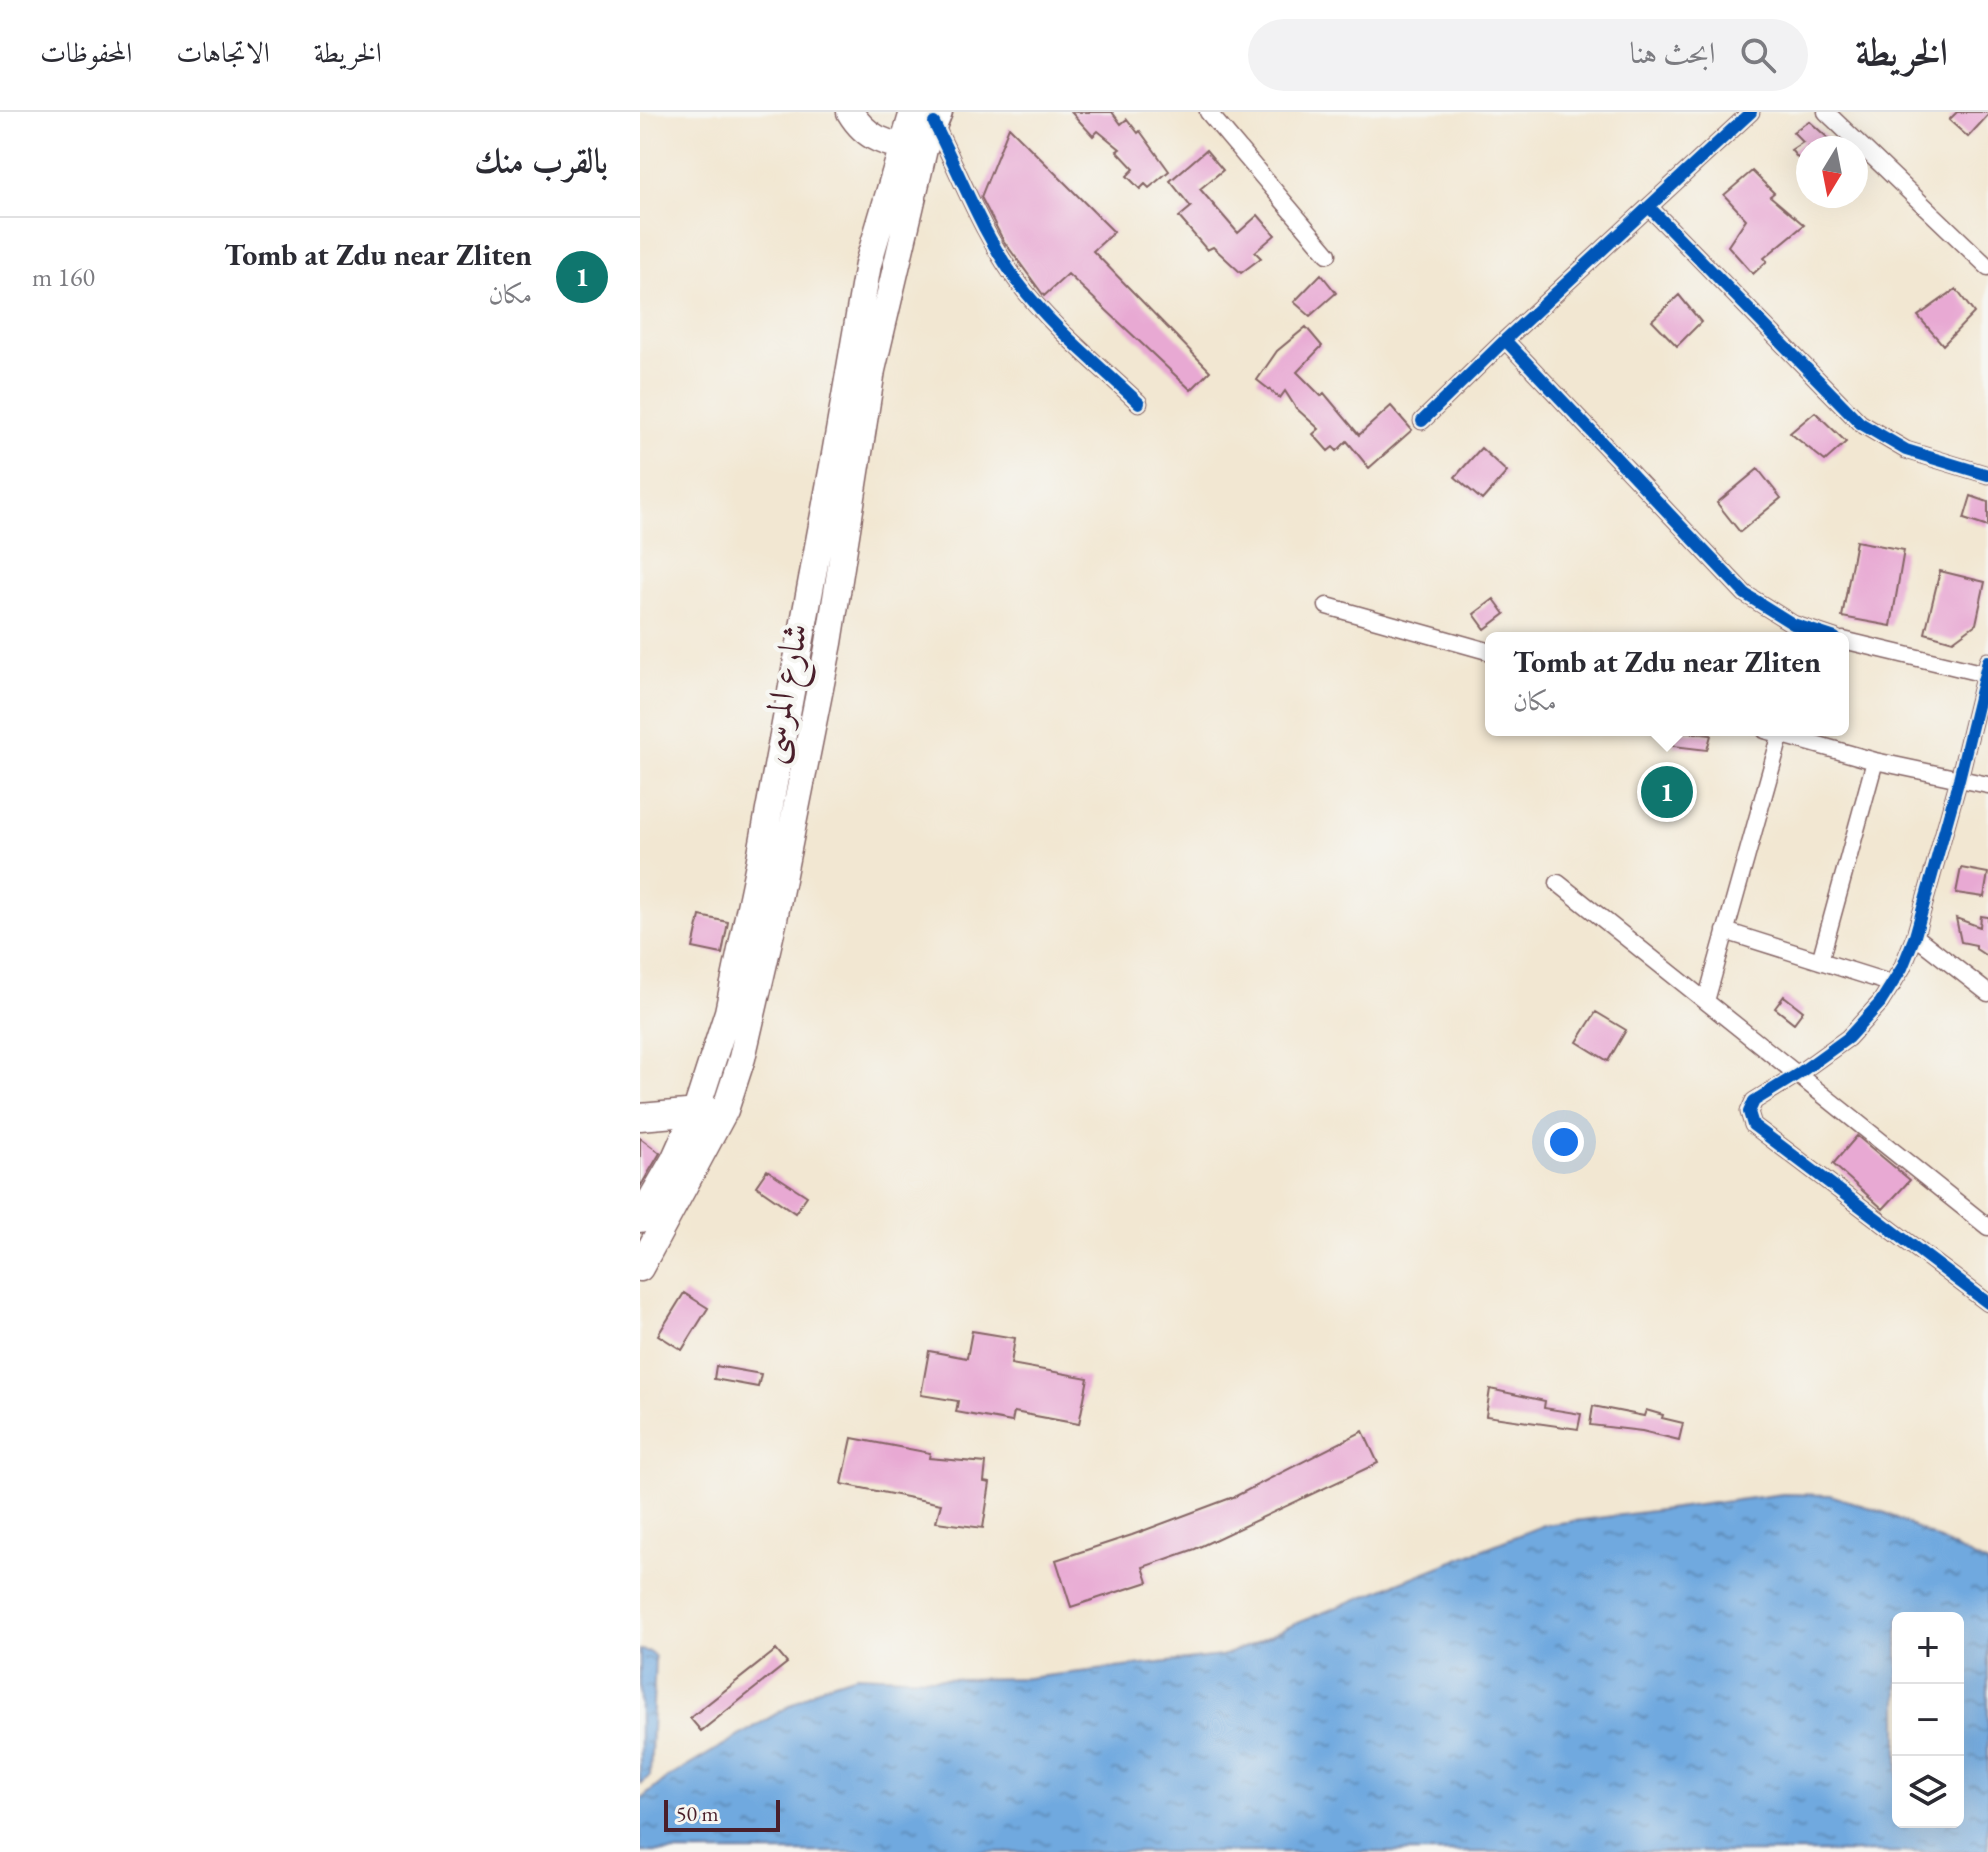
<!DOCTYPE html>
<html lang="ar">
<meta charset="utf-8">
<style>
body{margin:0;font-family:"EB Garamond",Amiri,serif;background:#f2f2f3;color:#2b2b33;direction:rtl}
.controls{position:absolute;right:24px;bottom:24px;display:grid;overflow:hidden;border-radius:12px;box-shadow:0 8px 32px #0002}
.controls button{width:72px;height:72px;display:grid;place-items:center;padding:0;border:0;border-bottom:2px solid #e1e1e2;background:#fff;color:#2b2b33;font:40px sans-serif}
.compass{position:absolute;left:1156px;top:24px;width:72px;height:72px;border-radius:50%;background:#fff;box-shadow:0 8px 32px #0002;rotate:190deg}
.scale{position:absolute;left:24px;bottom:20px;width:116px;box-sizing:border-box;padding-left:8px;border:4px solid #4a1f2b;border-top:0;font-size:22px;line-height:28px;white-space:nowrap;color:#4a1f2b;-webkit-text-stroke:6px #f6f6f2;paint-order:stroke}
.you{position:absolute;left:924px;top:1030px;width:28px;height:28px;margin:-20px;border:6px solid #fff;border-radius:50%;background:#1a73e8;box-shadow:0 0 0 12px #1a73e833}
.badge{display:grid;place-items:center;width:52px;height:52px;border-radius:50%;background:#0f766e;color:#fff;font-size:26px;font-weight:700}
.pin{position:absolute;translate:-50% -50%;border:4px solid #fff;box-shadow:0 2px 8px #0006}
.popup{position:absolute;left:845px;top:520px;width:364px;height:104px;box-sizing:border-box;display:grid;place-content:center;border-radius:12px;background:#fff;filter:drop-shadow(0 2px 6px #0005);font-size:26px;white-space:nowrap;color:#7c7c81}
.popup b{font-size:30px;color:#2b2b33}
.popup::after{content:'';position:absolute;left:50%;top:100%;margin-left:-16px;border:16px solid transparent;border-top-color:#fff}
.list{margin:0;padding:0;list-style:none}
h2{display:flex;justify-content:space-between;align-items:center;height:104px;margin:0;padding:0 32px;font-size:34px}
h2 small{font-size:26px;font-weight:400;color:#7c7c81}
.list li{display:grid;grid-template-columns:52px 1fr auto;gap:24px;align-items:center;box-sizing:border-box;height:120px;padding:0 32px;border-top:2px solid #e1e1e2}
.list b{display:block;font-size:30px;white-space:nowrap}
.list p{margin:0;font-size:26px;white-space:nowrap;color:#7c7c81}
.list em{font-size:26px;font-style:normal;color:#7c7c81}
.icon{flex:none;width:44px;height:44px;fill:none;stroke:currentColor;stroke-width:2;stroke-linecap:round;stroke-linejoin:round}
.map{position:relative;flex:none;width:1348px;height:1740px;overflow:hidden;direction:ltr}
header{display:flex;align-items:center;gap:48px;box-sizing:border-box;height:112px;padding:0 40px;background:#fff;border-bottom:2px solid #e1e1e2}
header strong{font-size:38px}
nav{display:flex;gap:44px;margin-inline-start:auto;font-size:28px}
.search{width:560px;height:72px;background:#f2f2f3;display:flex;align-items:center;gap:20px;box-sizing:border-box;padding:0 28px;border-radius:44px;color:#7c7c81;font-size:30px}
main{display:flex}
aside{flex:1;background:#fff}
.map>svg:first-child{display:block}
.water{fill:url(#water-ripples);stroke:#5c6485;stroke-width:2;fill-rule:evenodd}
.building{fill:#e8a9d3}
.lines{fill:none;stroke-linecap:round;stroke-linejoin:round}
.minor-casing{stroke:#856565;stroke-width:19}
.primary-casing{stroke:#856565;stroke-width:29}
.minor{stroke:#fff;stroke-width:16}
.primary{stroke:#fff;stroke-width:26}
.cycleway-casing{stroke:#f6f6f2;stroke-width:17}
.cycleway{stroke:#0057b8;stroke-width:12}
.labels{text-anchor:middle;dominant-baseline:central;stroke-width:8;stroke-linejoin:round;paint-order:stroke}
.street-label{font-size:36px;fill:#4a1f2b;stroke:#f6f6f2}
</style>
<header>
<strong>الخريطة</strong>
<div class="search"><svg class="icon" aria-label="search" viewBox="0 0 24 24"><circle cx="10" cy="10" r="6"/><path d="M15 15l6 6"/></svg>ابحث هنا</div>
<nav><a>الخريطة</a><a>الاتجاهات</a><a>المحفوظات</a></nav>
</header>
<main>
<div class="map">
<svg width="1348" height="1740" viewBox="0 0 1348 1740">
<defs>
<pattern id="water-ripples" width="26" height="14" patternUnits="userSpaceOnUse" patternTransform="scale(2)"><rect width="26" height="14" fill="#6fa9df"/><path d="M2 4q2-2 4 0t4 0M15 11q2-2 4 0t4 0" fill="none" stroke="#5d89b5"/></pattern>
</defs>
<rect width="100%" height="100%" fill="#f6f6f2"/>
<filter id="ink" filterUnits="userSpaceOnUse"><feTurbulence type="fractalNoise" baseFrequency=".0125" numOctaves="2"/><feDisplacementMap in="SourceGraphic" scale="16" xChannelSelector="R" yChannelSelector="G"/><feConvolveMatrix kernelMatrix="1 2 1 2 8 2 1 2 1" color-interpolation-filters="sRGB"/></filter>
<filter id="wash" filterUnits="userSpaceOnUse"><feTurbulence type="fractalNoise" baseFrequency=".006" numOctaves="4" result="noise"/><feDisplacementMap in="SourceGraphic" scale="32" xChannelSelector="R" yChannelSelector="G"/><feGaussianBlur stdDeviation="1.8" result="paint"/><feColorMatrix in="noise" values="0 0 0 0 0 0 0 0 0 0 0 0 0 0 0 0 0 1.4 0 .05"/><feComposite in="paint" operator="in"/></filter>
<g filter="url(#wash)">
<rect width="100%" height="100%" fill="#f2e7d2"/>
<path class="water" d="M1143 1382 1190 1383 1246 1401 1348 1452V1740H0V1688L26 1667 185 1573 216 1563 318 1567 387 1566 581 1544 611 1533 657 1511 904 1413ZM1258 1506H1318V1710H1258Z
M0 1538 10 1540 15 1545 10 1664 0 1672Z"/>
<g id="blocks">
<path class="building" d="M431 0H472L481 12 487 7 498 21 500 19 529 59 509 76 505 72 500 77 487 64 494 57 477 39 480 37 458 19 453 24Z
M1317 0H1348V3L1328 25 1309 8Z
M1169 9 1188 26 1178 36 1168 35V44L1161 50 1151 38 1163 30 1153 20Z
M369 15 474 120 453 139 570 259 551 278 428 162 404 184 363 128 341 85Z
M566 38 583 58 560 77 598 121 618 103 635 123 615 140 621 146 601 161 573 135 567 138 539 105 551 95 530 69Z
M1112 59 1134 81 1130 84 1164 113 1124 146 1127 149 1113 162 1088 134 1106 107 1084 83Z
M681 162 696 181 670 204 654 190Z
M1316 177 1334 201 1303 233 1278 204Z
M1039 183 1061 210 1037 234 1012 208Z
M666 215 682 234 657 260 681 284 684 281 719 323 751 294 772 318 729 356 707 329 697 339 693 335 688 339 673 322 679 317 656 296 645 279 640 286 617 268 637 239Z
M1175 300 1206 330 1185 349 1150 321Z
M841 336 867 360 842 388 815 365Z
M1118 357 1141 386 1100 420 1077 391Z
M1331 384 1348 390V415L1324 407Z
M1216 429 1264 438 1251 514 1202 505Z
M1300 459 1345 470 1336 512 1313 529 1285 521Z
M854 487 865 502 845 517 834 502Z
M1036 619 1071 623 1067 638 1033 634Z
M1321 756 1348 761 1344 785 1316 781Z
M60 804 88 810 82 842 53 836Z
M1341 804 1348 805V845L1336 837V833L1321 830 1316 806 1340 815Z
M1144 884 1163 899 1154 911 1135 896Z
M956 900 986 918 968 949 937 930Z
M1217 1024 1270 1068 1243 1097 1193 1052Z
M0 1026 20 1041 0 1075Z
M127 1058 167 1084 155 1101 116 1074Z
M44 1181 68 1196 42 1238 18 1223Z
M332 1219 375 1226 371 1252 448 1266 439 1312 374 1300 372 1310 316 1300 318 1289 281 1283 289 1239 327 1246Z
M76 1254 121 1262 118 1275 74 1267Z
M850 1277 905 1289 904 1296 941 1302 938 1317 846 1304Z
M953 1294 1004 1304 1006 1298 1023 1303 1022 1306 1043 1311 1039 1328 1002 1319 950 1313Z
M723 1319 738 1351 555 1437 503 1455 508 1470 431 1495 416 1448 492 1423 596 1384Z
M212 1326 290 1341 289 1346 346 1351 344 1370 350 1371 343 1416 296 1410 301 1392 202 1372Z
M136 1538 147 1551 61 1619 50 1606Z"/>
</g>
</g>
<g filter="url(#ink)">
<use href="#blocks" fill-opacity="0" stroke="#856565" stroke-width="2"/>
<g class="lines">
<g class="minor-casing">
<path id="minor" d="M568 0 688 142
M1186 0 1348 155
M294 11C321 64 341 120 377 169 411 215 458 252 499 291
M1009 95 1220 311 1266 338 1348 363
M865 228 1105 482 1153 512 1195 526
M782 309 865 228 1111 0
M687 494 851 540
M1203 528 1345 562
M1348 549 1319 667 1275 824 1262 856 1240 891 1208 926 1158 962 1114 989 1109 1000 1113 1013 1348 1191
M1125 618 1235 649 1348 673
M918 771 1348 1115
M1085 819 1253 872
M1275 824 1348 881
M1180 849 1235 649
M1066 889 1142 618"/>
</g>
<g class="primary-casing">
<path id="primary" d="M210 0C226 27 247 33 277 36
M0 1005 70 999
M0 1107 34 1048 56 999 88 900 119 752 193 354 228 152 273 0
M0 1156 85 998 102 946 134 807 189 531 232 258 284 37 299 0"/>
</g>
<use href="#minor" class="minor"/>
<use href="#primary" class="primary"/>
<g class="cycleway-casing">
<path id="cycleway" d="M294 11C321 64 341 120 377 169 411 215 458 252 499 291
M1009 95 1220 311 1266 338 1348 363
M865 228 1105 482 1153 512 1195 526
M782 309 865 228 1111 0
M1348 549 1319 667 1275 824 1262 856 1240 891 1208 926 1158 962 1114 989 1109 1000 1113 1013 1348 1191"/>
</g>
<use href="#cycleway" class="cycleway"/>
</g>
</g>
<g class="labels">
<g class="street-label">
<text transform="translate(142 581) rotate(-79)">شارع المرسى</text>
</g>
</g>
</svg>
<div class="controls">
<button>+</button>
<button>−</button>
<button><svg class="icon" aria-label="layers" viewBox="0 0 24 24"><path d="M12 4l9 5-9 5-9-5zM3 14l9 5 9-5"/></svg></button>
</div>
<svg class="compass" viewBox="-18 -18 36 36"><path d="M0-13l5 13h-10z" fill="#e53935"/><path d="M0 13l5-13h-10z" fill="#7c7c81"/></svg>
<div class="scale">50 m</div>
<div class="you"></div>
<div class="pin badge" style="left:1027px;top:680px">1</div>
<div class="popup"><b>Tomb at Zdu near Zliten</b>مكان</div>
</div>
<aside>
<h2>بالقرب منك<small></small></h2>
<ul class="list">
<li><span class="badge">1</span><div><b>Tomb at Zdu near Zliten</b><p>مكان</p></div><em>160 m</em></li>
</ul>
</aside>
</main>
